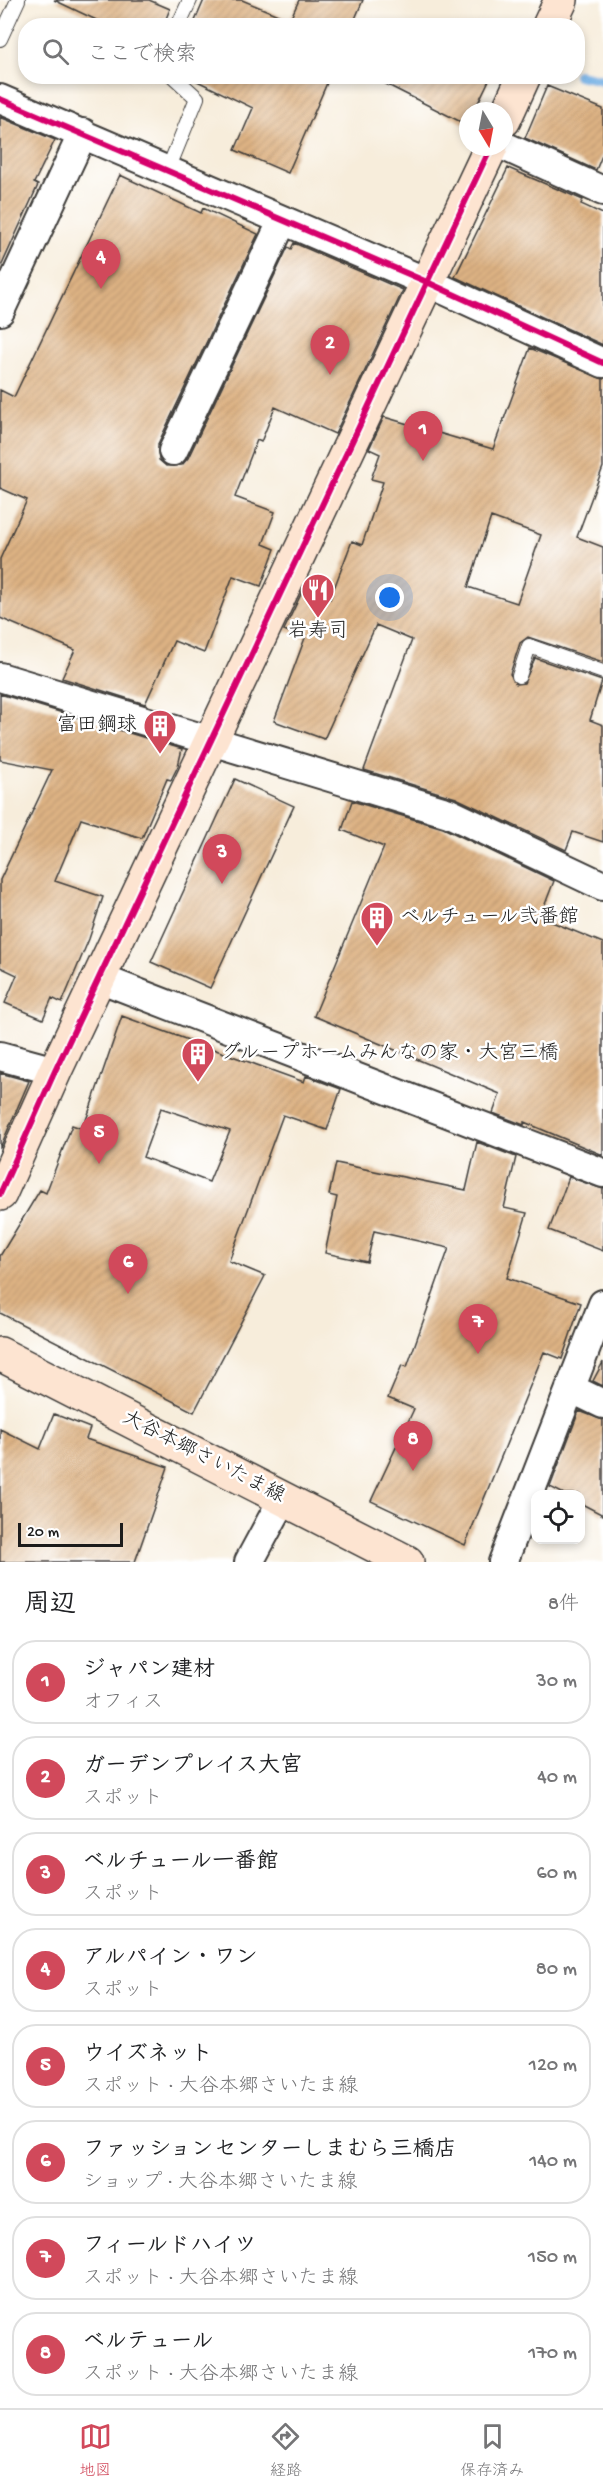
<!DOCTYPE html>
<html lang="ja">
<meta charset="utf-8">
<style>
body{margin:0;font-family:"Gochi Hand","Klee One",sans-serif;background:#f2f2f2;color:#202124}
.controls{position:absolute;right:18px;bottom:18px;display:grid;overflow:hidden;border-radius:12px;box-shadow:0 3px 9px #0003}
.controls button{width:54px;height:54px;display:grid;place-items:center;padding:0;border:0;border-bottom:2px solid #e0e0e0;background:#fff;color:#202124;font:30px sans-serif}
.compass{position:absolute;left:459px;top:102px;width:54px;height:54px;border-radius:50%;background:#fff;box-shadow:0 3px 9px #0003;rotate:170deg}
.scale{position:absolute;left:18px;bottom:15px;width:105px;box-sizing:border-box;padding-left:6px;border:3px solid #1c1c1c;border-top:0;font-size:16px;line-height:21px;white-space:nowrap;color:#1c1c1c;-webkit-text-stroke:4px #fff;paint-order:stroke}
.you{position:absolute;left:390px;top:598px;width:21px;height:21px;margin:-15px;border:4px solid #fff;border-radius:50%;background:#1a73e8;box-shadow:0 0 0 9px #1a73e833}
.badge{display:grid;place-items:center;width:39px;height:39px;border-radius:50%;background:#d1495b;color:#fff;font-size:20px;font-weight:700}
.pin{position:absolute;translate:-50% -50px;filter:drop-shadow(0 2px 3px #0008)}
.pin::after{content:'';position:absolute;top:32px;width:21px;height:18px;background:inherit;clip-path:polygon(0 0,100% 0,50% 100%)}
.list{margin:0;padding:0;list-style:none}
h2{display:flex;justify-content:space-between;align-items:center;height:78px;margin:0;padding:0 24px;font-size:26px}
h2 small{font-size:20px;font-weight:400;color:#757577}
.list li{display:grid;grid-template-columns:39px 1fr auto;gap:18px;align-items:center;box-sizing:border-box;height:84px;margin:0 12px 12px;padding:0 12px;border:2px solid #e0e0e0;border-radius:24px}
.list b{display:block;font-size:22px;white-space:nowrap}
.list p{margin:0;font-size:20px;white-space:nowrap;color:#757577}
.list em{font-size:20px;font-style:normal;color:#757577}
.icon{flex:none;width:33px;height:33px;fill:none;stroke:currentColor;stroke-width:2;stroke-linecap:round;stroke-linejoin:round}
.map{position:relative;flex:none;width:603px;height:1562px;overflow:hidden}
.search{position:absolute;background:#fff;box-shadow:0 3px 9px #0003;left:18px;right:18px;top:18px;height:66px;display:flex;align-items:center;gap:15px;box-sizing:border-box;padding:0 21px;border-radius:24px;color:#757577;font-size:22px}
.sheet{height:846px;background:#fff}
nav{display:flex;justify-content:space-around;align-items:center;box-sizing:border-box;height:84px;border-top:2px solid #e0e0e0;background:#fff;font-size:16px;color:#757577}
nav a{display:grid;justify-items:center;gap:3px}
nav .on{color:#d1495b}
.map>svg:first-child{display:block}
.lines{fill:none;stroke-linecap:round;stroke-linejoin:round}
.stream{stroke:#71aee3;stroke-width:10}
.building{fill:url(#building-hatch);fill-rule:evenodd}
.lane-casing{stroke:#3d3b39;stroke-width:16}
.street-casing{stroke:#3d3b39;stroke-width:32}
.secondary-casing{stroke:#3d3b39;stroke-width:36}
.lane{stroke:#fff;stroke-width:14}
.street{stroke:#fff;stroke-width:28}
.secondary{stroke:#fde4d1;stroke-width:33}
.cycleway-casing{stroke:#fff;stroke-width:10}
.cycleway{stroke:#d6006c;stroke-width:6}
.labels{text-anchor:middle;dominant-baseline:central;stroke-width:5;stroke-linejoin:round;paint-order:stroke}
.poi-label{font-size:20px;fill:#1c1c1c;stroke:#fff;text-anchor:start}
.street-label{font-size:20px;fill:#1c1c1c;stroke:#fff}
</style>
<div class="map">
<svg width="603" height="1562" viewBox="0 0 603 1562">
<defs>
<pattern id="building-hatch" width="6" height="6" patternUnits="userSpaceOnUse" patternTransform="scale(1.5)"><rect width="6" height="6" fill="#ddb283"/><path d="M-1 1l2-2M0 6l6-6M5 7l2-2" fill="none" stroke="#bd9871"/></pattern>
</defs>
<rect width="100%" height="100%" fill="#fff"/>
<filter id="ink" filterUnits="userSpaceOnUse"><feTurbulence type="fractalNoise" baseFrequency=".0167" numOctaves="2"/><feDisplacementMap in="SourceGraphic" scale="12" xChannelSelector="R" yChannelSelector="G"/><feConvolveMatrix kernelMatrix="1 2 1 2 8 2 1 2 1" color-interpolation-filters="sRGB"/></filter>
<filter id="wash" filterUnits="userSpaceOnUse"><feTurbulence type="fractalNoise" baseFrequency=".008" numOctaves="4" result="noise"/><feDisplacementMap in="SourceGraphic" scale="24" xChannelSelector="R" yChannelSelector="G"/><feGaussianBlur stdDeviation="1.35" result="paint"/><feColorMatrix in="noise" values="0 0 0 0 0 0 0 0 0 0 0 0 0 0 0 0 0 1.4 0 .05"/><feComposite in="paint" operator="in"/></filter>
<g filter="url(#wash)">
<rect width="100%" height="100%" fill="#f7eddb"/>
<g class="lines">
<path class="stream" d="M578 75 603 80"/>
</g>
<g id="blocks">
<path class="building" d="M54 0H149L170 9 163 26H109Z
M204 0H242L290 20 299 0H363L352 26H205L195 21Z
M187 76H330L288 173 235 150 253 108Z
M370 76H491L474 111H468L467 125Z
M547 86 603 109V153L596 170 525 138Z
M0 117 55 140 34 183 38 185 0 269Z
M508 168 583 200 581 204 603 214V345L455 277Z
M120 175 201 213 203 208 258 234 158 444 159 460 166 466 182 465 188 458 288 247 291 249 294 243 403 290 335 434 275 407 261 442 257 440 235 497 275 512 263 544 275 549 261 586 233 576 204 653 174 641 145 704 62 678 75 650 0 618V559L27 500 0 488V390L14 397Z
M530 348 603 379V467L577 537 603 547V662L528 637 520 643 510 674 516 684 524 683 535 658 602 681 590 720 603 725V842L573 832 566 850 456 798 364 770 412 640 376 625 324 739 274 721 305 638 284 630 304 588 330 599 352 541 362 545 383 482 371 479 380 454 369 449 384 417 493 449ZM491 517 541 535 517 603 468 587Z
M0 694 182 749 178 766 171 780 167 779 142 838 81 819 55 881 103 897 89 939 62 1003 52 998 43 1019 5 1003 17 975 0 967V880L52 770 0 760Z
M235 779 294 806 210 988 151 962Z
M352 801 443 828 554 881 540 917 603 943V1155L524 1122V1125L493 1113 500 1094 314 1016 384 847 342 830Z
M122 1016 304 1082 306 1076 341 1089 327 1130 283 1115 229 1261 265 1276 194 1412 0 1313V1256L40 1190 46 1193 72 1125 83 1129ZM161 1108 230 1131 209 1182 143 1157Z
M0 1073 29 1081 0 1148Z
M477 1142 516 1157 504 1208 527 1213 507 1278 581 1303 562 1359 544 1352 465 1545 371 1501 414 1409 388 1398 402 1365 407 1367 449 1248 374 1231 367 1262 325 1253 337 1197 329 1195 336 1163 466 1190Z
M569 1177 603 1189V1251L549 1230Z
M603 1362V1386L593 1381Z
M579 1411 603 1420V1515L580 1503V1494H564L550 1487Z
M54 1414 90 1428 86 1439 168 1467 135 1562H0V1429L40 1449Z"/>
</g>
</g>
<g filter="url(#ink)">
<use href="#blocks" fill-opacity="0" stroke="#3d3b39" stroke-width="1.5"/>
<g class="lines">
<g class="lane-casing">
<path id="lane" d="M178 26 190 0
M0 39 18 0
M167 172 197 98 173 76
M519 676 529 646 603 672"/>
</g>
<g class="street-casing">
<path id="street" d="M0 99 427 282 603 363
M504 146 603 191
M0 311 83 133
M173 451 282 222
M0 677 449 813 603 886
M99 978 603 1173
M0 1056 55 1071
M570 1388 603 1404
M249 1562 283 1499
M503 1562 603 1304"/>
</g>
<g class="secondary-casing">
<path id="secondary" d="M549 26 561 0
M504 120 524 76
M0 1194 55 1071 491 147
M0 1354 407 1562"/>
</g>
<use href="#lane" class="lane"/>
<use href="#street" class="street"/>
<use href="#secondary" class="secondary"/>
<g class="cycleway-casing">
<path id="cycleway" d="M0 99 427 282 603 363
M0 1194 55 1071 491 147"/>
</g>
<use href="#cycleway" class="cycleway"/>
</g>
</g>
<defs>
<g id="restaurant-pin" transform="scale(1.725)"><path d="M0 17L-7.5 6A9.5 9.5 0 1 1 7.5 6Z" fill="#d1495b" stroke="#fff"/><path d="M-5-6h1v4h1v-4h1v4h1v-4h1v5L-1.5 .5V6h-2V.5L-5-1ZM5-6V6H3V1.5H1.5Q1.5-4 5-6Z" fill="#fff"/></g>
<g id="building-pin" transform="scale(1.725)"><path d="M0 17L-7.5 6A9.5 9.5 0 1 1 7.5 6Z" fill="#d1495b" stroke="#fff"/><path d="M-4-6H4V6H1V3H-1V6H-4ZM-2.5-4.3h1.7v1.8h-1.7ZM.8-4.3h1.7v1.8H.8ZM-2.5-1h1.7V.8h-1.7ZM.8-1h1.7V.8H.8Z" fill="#fff"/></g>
</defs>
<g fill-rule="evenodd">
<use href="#restaurant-pin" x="318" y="590"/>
<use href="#building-pin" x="160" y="726"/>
<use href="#building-pin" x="377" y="918"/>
<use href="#building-pin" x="198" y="1054"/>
</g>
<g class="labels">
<g class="poi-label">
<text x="318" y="632" text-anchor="middle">岩寿司</text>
<text x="137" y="726" text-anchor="end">富田鋼球</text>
<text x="400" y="918">ベルチュール弐番館</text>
<text x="221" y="1054">グループホームみんなの家・大宮三橋</text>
</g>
<g class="street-label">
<text transform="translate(203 1458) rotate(27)">大谷本郷さいたま線</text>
</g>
</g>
</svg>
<div class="controls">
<button><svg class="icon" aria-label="locate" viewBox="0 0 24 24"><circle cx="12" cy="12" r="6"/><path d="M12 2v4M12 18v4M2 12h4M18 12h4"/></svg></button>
</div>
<svg class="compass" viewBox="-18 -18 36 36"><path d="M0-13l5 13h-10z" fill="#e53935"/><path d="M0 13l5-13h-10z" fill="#757577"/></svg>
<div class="scale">20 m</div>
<div class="you"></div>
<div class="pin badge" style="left:423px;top:461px">1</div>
<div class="pin badge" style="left:330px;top:375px">2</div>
<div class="pin badge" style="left:222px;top:884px">3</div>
<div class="pin badge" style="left:101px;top:289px">4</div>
<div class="pin badge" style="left:99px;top:1164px">5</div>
<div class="pin badge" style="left:128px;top:1294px">6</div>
<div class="pin badge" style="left:478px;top:1354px">7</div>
<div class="pin badge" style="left:413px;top:1471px">8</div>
<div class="search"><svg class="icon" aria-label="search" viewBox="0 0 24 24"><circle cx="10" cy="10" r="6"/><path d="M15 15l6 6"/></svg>ここで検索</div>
</div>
<section class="sheet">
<h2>周辺<small>8件</small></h2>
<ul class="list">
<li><span class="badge">1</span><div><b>ジャパン建材</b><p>オフィス</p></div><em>30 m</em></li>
<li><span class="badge">2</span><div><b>ガーデンプレイス大宮</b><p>スポット</p></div><em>40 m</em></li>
<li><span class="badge">3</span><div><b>ベルチュール一番館</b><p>スポット</p></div><em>60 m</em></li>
<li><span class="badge">4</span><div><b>アルパイン・ワン</b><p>スポット</p></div><em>80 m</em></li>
<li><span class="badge">5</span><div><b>ウイズネット</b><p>スポット · 大谷本郷さいたま線</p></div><em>120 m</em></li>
<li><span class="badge">6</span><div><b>ファッションセンターしまむら三橋店</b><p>ショップ · 大谷本郷さいたま線</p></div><em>140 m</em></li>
<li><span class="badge">7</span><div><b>フィールドハイツ</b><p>スポット · 大谷本郷さいたま線</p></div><em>150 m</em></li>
<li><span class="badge">8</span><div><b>ベルテュール</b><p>スポット · 大谷本郷さいたま線</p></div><em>170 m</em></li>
</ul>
</section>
<nav>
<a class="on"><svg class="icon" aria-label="map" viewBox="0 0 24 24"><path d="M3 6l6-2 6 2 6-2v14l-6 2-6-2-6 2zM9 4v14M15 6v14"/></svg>地図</a>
<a><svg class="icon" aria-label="directions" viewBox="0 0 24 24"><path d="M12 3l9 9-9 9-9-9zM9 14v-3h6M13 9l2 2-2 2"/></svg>経路</a>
<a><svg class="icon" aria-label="saved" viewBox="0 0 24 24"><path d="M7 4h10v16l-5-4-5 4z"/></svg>保存済み</a>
</nav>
